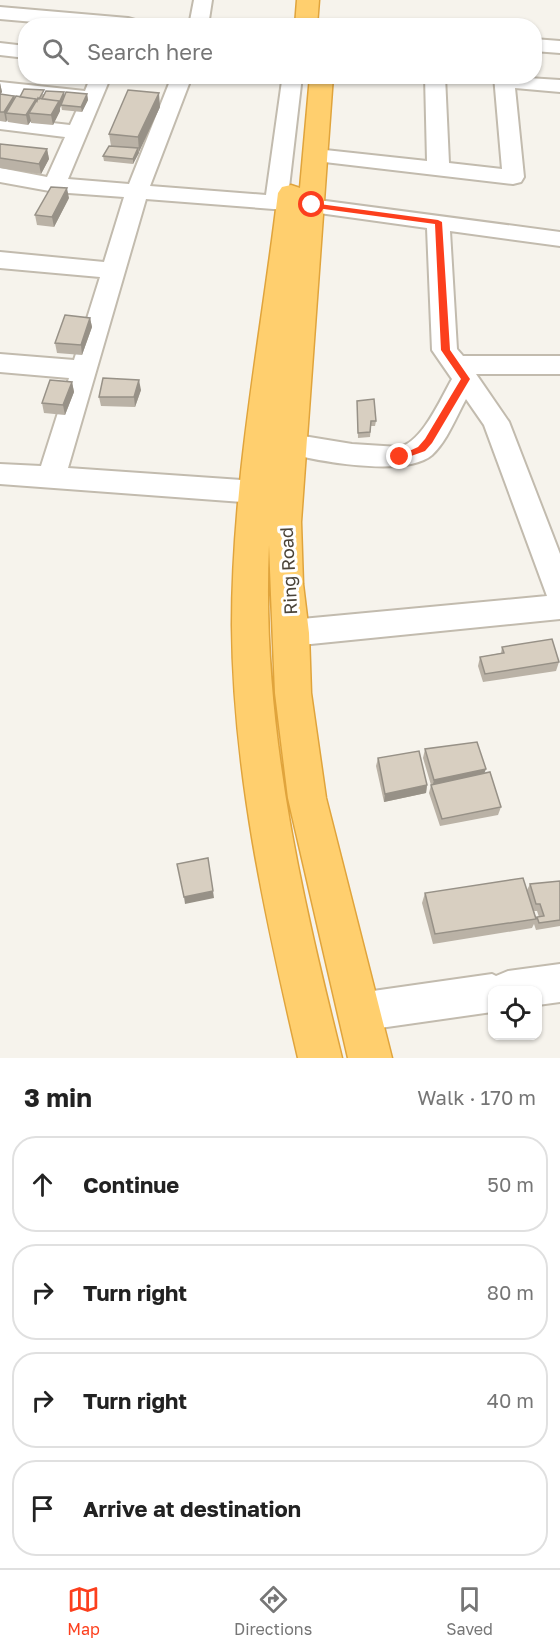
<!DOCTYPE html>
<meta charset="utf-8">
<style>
body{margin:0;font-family:"Golos Text",sans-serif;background:#f6f6f6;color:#222}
.controls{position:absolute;right:18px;bottom:18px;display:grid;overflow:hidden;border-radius:12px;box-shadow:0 2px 4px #0004}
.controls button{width:54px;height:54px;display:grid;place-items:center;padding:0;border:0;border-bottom:2px solid #e0e0e0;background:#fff;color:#222;font:30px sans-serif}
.stop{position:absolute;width:18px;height:18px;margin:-14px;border:4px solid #fc3f1d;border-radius:50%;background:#fff}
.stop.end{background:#fc3f1d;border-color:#fff;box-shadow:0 2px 6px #0008}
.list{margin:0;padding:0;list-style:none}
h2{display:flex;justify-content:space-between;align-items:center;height:78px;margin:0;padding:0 24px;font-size:26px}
h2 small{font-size:20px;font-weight:400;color:#767676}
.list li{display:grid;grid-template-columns:39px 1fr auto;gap:18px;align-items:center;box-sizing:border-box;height:96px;margin:0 12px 12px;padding:0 12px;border:2px solid #e0e0e0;border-radius:24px}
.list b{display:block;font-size:22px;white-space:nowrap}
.list em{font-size:20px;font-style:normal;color:#767676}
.icon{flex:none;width:33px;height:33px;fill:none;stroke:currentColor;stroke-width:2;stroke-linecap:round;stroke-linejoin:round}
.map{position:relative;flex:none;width:560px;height:1058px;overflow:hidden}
.search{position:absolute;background:#fff;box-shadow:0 2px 4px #0004;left:18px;right:18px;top:18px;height:66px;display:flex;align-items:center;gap:15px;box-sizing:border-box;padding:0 21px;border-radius:24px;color:#767676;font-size:22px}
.sheet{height:510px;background:#fff}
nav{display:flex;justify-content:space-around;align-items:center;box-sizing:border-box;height:84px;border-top:2px solid #e0e0e0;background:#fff;font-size:16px;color:#767676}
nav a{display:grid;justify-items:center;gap:3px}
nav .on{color:#fc3f1d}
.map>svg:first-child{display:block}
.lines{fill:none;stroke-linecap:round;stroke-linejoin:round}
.minor-casing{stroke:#c2bbae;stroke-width:4}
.highway-casing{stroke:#e0a43c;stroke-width:3}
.minor{fill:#fff;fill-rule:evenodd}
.highway{fill:#ffcf6e;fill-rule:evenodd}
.wall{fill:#bab2a6;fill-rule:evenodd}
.shaded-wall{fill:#979187}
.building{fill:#d8cfc1;stroke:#979187;stroke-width:1.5}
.route{fill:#fc3f1d}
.labels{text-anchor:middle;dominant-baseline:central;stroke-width:6;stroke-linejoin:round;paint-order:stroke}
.street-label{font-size:18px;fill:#4b4439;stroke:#fff}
</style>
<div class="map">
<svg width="560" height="1058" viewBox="0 0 560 1058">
<rect width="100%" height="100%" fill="#f6f3ec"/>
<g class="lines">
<g class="minor-casing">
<path id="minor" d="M194 0H212L208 26H189Z
M0 7 128 18 135 20 137 24 80 26 0 19Z
M534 39 560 41V53L534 51Z
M0 43 26 46V58L0 55Z
M91 76H111L68 179 129 184 172 76H192L150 186 266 195 282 81 276 76H302L288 196 560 232V246L450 231 457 349 463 356H560V374H476L509 422 560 554V619L291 646 280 642 276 633 280 624 291 620 547 596 484 425 466 399C456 417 447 441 432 455 405 478 314 461 281 451L278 444 281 437 291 434 352 444 399 447C422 443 441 398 452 379L432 350 427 228 312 212 146 199 68 468 256 481 266 484 270 492 266 500 256 503 0 484V464L41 466 69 378 0 372V354L74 360 100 277 0 268V252L104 262 124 197 55 192 0 182V168L47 177 65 137 0 129V117L70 125 80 103 0 94V82L85 91Z
M425 76H445L449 163 502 169 494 76 560 80V92L515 88 524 177 521 182 513 184 316 161 308 160 305 155 308 150 316 149 427 161Z
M560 964V1002L538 1005V990H492V1012L359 1031 346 1025 340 1012 346 999 359 993 492 974 496 976 508 971Z"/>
</g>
<g class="highway-casing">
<path id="highway" d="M297 0H319L317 26H295Z
M310 76H333L301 522 303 584 309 633 311 693 326 798 392 1058H348L288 798 275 693 269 545C261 720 300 889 342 1058H298C265 916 233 772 232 625 232 480 261 336 278 193L282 187 291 185 300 188Z"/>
</g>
<use href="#minor" class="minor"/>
<use href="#highway" class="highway"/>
</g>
<path class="wall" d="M26 52V70L23 69 21 59Z
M0 83 2 92 0 94 15 98 20 97 44 94 65 96 87 94 88 100 82 112 62 110 61 105 60 108V111L53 125 31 123V121L28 125 8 122 7 120 6 122 0 121Z
M160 107 133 164 104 161 103 156 111 146 109 134Z
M0 144 47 149 49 159 41 174 0 168Z
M69 198 54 227 37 225 35 215Z
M90 318 92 327 82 355 57 353 55 343Z
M72 382 74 392 65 415 44 413 42 403Z
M141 390 135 407 101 406 99 397Z
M357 401 376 421 375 426H371L370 437 358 438Z
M502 647 559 662 556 671 483 682 478 666 480 657 501 653Z
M425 749 485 774 501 807 498 815 440 826 429 793 431 785 423 758Z
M378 758 427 785 426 793 384 802 376 766Z
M560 881V926L536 930 534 924 532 928 433 944 422 903 425 893 527 890 530 884ZM534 911H537L539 917H537L536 918Z"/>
<path class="shaded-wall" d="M0 83 2 92 0 95Z
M64 92 65 97 60 108V111L53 125 51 115Z
M159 93 160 107 139 152 138 137Z
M87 94 88 100 82 112 81 107Z
M14 96 16 106 6 113 7 120 6 122 4 112Z
M36 99 38 108 29 113 31 121 28 125 26 115Z
M138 148 139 153 133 164V159Z
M47 149 49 159 41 174 39 164Z
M67 188 69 198 54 227 52 217Z
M90 318 92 327 82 355 81 345Z
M139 380 141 390 135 407 134 397Z
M72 382 74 392 65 415 63 405Z
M486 769 483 777 432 788 434 780Z
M427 785 426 793 384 802 385 794Z
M213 891 214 898 185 904 184 897Z"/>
<path class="building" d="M26 52V60L21 59Z
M24 89 44 90 39 99 38 98 37 101 36 99 20 97Z
M128 90 159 93 138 137 109 134Z
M46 91 64 92 59 103V101L42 99Z
M66 92 87 94 81 107 61 105Z
M0 94 14 96 4 112H0Z
M16 96 36 99 26 115 6 113Z
M38 98 59 101 51 115 29 113Z
M0 144 47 149 39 164 0 158Z
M109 146 138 148 133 159 103 156Z
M51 187 67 188 52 217 35 215Z
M65 315 90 318 81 345 55 343Z
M103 378 139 380 134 397H99Z
M50 380 72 382 63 405 42 403Z
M374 399 376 421H371L370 432 358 433 357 401Z
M552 639 559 662 485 674 480 657 504 653 502 647Z
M477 742 486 769 434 780 425 749Z
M419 751 427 785 385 794 378 758Z
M490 772 501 807 442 819 431 785Z
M208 858 213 891 184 897 177 864Z
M523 878 536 919 435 934 425 893Z
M560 881V920L539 923 537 917 544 916 540 904H536L530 884Z"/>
<path class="route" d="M312 203 438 220 442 222 450 350 470 379 432 443 425 451 400 460 396 457 418 447 425 439 461 379 441 350 435 224 309 207 308 205Z"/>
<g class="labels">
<g class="street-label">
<text transform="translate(288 571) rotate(-93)">Ring Road</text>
</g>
</g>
</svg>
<div class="controls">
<button><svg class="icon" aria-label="locate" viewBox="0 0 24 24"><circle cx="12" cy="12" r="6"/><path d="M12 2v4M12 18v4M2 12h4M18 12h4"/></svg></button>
</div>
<div class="stop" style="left:312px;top:205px"></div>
<div class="stop end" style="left:400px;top:457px"></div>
<div class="search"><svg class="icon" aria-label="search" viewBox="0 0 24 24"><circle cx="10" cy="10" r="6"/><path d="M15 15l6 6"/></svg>Search here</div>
</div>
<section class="sheet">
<h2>3 min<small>Walk · 170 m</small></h2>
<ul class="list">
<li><svg class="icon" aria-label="ahead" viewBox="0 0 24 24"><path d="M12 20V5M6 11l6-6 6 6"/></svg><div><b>Continue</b></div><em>50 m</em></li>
<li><svg class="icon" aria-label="right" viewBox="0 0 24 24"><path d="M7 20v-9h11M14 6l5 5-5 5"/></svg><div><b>Turn right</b></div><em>80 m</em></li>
<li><svg class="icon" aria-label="right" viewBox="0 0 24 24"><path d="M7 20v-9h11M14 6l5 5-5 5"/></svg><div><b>Turn right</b></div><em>40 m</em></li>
<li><svg class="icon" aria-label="arrive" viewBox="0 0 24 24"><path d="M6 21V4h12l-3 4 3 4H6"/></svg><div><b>Arrive at destination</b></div></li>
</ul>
</section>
<nav>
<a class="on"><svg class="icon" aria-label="map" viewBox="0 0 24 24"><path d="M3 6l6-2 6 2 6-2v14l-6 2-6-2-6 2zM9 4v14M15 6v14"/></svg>Map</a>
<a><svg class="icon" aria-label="directions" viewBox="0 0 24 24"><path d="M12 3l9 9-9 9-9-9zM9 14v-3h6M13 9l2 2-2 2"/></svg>Directions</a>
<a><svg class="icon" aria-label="saved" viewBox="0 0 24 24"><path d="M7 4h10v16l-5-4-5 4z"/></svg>Saved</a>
</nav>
